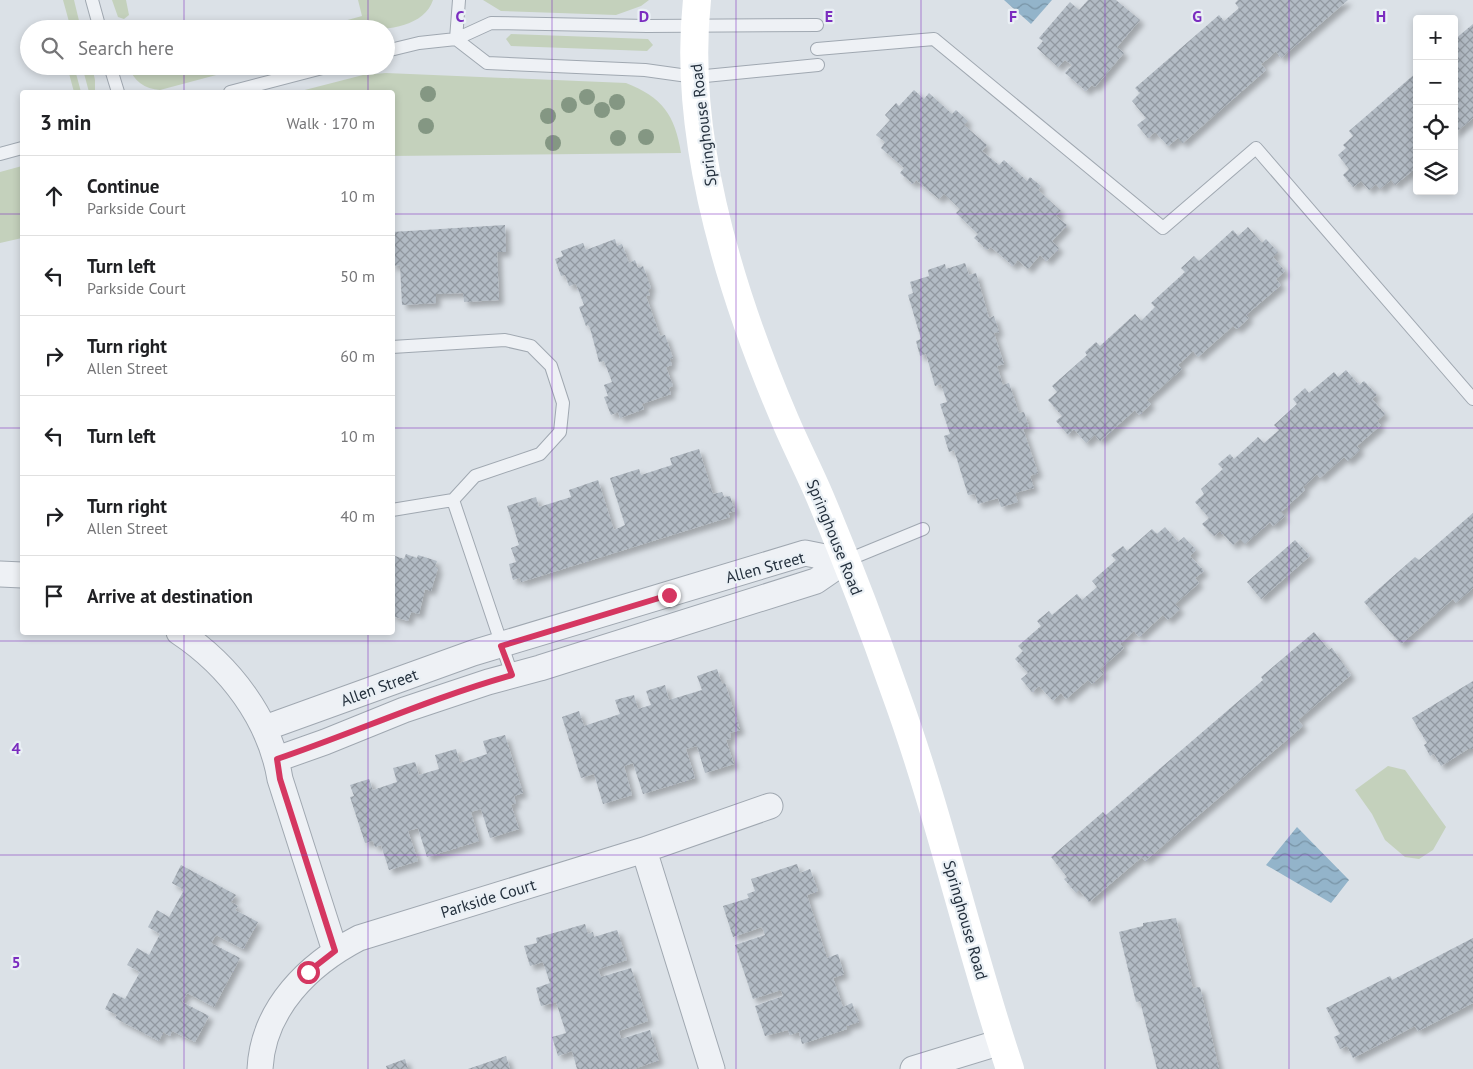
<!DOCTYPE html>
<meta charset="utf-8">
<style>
body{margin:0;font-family:"PT Sans",sans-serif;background:#f2f2f2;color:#202124}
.controls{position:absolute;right:15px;top:15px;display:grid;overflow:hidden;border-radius:5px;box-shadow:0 2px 8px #0003}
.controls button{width:45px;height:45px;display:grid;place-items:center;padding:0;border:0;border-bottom:1px solid #e0e0e0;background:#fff;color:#202124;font:25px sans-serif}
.stop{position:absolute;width:15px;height:15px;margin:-11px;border:4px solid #d53761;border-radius:50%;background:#fff}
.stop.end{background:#d53761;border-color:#fff;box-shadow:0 1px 5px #0008}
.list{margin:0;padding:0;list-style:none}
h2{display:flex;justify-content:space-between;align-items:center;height:65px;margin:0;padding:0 20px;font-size:21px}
h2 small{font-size:16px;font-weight:400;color:#757577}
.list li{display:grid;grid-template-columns:32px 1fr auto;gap:15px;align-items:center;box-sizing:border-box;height:80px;padding:0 20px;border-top:1px solid #e0e0e0}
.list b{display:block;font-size:19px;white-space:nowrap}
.list p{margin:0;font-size:16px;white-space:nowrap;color:#757577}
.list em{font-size:16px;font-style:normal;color:#757577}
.icon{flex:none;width:28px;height:28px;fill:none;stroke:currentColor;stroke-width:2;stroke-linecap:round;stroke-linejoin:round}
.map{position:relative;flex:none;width:1473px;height:1069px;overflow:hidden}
.search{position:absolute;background:#fff;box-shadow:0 2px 8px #0003;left:20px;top:20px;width:375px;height:55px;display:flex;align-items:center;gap:12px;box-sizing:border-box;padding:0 18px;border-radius:28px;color:#757577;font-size:19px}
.panel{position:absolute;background:#fff;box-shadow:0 2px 8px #0003;left:20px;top:90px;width:375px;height:545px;border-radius:5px}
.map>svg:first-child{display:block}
.green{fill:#c4d1bc}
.water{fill:url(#water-waves)}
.building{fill:url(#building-cross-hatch);filter:url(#shadow)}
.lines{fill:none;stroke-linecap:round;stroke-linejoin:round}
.lane-casing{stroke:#a0a8b1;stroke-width:14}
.street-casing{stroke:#a0a8b1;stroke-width:27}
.lane{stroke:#eef1f5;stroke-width:12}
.street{stroke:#eef1f5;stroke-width:25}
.secondary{stroke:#fff;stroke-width:28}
.tree{fill:#849783}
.route{stroke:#d53761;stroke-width:6}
.grid{fill:none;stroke:#7b2cbf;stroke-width:1;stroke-opacity:0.55}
.labels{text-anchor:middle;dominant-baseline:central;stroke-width:4.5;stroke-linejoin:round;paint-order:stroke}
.street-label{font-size:16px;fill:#24303d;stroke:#eaf0f5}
.grid-label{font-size:16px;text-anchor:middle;font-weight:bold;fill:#7b2cbf;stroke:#eaf0f5;stroke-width:4.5;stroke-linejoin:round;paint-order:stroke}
</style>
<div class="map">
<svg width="1473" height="1069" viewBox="0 0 1473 1069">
<defs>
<pattern id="water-waves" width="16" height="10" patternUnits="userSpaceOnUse" patternTransform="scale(1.25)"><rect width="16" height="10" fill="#93b4ca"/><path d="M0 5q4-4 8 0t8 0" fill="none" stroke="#7893a5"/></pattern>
<pattern id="building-cross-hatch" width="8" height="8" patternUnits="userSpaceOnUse" patternTransform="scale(1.25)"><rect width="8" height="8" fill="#b2bbc4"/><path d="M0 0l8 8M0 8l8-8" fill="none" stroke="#9198a0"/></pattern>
<filter id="shadow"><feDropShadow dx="4.5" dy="4.5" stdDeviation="2.5" flood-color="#0004"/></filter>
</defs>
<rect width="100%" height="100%" fill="#dbe1e7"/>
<path class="green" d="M63 0H74L81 29H71Z
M112 0H126L129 15 124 19 118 17Z
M358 0H433C420 39 349 29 315 29L362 16Z
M483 0H649L641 6 616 15 501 11Z
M511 34 648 39 653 45 647 51 511 46 506 39Z
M67 66H74L81 92H74Z
M82 66H92L95 80V92H89Z
M129 66H144L148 75 181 66H250L160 90C145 89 133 81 129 66Z
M386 73 626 83C662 97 675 115 681 153L393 156 392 92H297L363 75Z
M22 166V238L0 243V172Z
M1388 766 1405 770 1446 827 1433 850 1419 859 1405 857 1385 840 1372 814 1355 790Z"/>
<path class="water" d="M1004 0H1052L1031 24Z
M1297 827 1349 880 1331 903 1266 865Z"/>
<path class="building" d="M1088 0H1116L1140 20 1117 47 1124 53 1095 87 1092 85 1086 91 1065 73 1072 65 1065 60 1058 67 1037 48 1043 41 1039 38 1070 2 1079 10Z
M1238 0H1348L1281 58 1276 51 1269 58 1261 64 1266 70 1183 143 1178 138 1168 146 1155 132 1148 138 1137 125 1146 118 1132 101 1140 93 1135 88 1219 15 1224 21 1231 15 1239 8 1235 3Z
M1473 24V118L1454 134V40Z
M1417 72V167L1395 185 1391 180 1380 189 1376 184 1369 190 1361 181 1353 187 1343 175 1349 169 1338 155 1346 148 1343 145 1353 136 1349 131Z
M914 90 924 99 929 93 952 114 956 110 968 121 964 125 987 145 982 151 999 165 1004 160 1027 181 1030 177 1041 186 1038 190 1061 211 1056 216 1067 225 1052 241 1059 248 1047 261 1040 255 1028 269 1018 260 1013 266 991 247 987 250 974 238 978 234 956 213 960 209 944 194 939 199 916 180 913 184 900 173 904 168 881 148 885 142 876 135 890 120 885 115 896 103 899 106Z
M505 225 506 252H497L499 300 464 302 463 293 436 294V303L402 305 400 265 392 266V232Z
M1248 227 1262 243 1266 239 1278 252 1273 257 1285 271 1276 279 1281 285 1246 315 1249 318 1237 329 1233 326 1198 357 1193 351 1178 365 1182 369 1147 400 1151 404 1139 415 1135 410 1100 441 1095 435 1086 443 1074 429 1068 435 1056 421 1062 416 1048 400 1057 392 1052 386 1087 355 1085 352 1096 342 1100 346 1135 314 1141 321 1155 307 1151 303 1185 272 1181 268 1194 256 1199 261 1233 230 1238 236Z
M615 239 617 246 622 244 629 263 635 260 638 268 643 266 651 288 648 290 650 295 646 296 660 336 665 335 673 358 670 359 672 365 666 367 673 386 669 388 671 394 642 404 644 409 620 418 618 412 611 415 604 397 608 396 604 385 612 382 604 361 599 362 590 328 588 325 586 326 579 307 584 305 576 284 569 286 565 275 561 276 555 259 563 256 561 251 583 243 586 250Z
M965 263 969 275 976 273 989 318 994 316 999 332 994 333 1004 364 997 366 1003 385 1009 383 1019 413 1024 412 1029 427 1023 429 1038 473 1030 476 1034 488 1015 493 1018 502 1001 507 998 498 978 504 975 494 968 495 954 450 949 452 944 436 950 434 940 404 947 402 941 384 935 386 926 354 920 356 916 341 921 339 908 295 913 293 910 282 929 276 928 270 945 264 946 269Z
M1346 370 1359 385 1364 381 1377 395 1372 399 1385 414 1377 421 1381 425 1357 446 1360 450 1348 461 1344 457 1320 478 1317 474 1303 487 1305 490 1281 512 1285 516 1273 526 1270 522 1245 544 1240 539 1233 545 1220 531 1214 536 1202 524 1209 518 1195 502 1204 494 1201 489 1223 469 1218 464 1230 454 1234 459 1258 437 1264 443 1279 430 1274 425 1297 404 1293 399 1305 388 1309 393 1334 372 1338 377Z
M699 449 713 494 722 492 724 497 730 496 735 511 728 513 730 517 521 582 520 578 513 580 509 564 516 562 511 548 519 545 507 506 536 497 539 507 571 497 569 490 598 480 614 530 625 525 610 478 639 469 641 475 672 465 670 458Z
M1473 513V588L1456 603 1453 599 1401 644 1364 602 1415 557 1419 560Z
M1165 527 1178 542 1184 537 1196 550 1190 556 1204 571 1195 578 1199 583 1175 604 1180 609 1168 620 1163 615 1139 637 1134 631 1120 644 1124 648 1100 669 1104 673 1092 684 1088 680 1066 699 1061 693 1053 701 1039 686 1032 692 1021 679 1028 673 1015 659 1023 651 1018 646 1041 626 1037 621 1049 611 1052 615 1077 594 1082 600 1097 587 1092 581 1116 560 1111 555 1123 546 1127 551 1152 529 1157 534Z
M1295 540 1310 556 1261 599 1247 582Z
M406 554 417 558 418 555 437 561 435 566 438 568 431 591 425 589 419 614 411 612 408 621 392 616V555L404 559Z
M1314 632 1329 650 1332 648 1351 675 1298 720 1303 726 1145 861 1142 857 1089 902 1079 890 1076 893 1064 879 1067 877 1051 857 1103 812 1106 815 1263 680 1261 677Z
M717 669 722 684 725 683 740 730 730 733 731 739 726 740 734 764 705 773 697 746 686 749 695 778 643 794 633 763 624 766 632 795 603 804 594 774 581 778 562 717 579 711 584 726 620 714 615 700 634 695 638 709 651 705 646 691 665 685 669 700 702 690 697 676Z
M1473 681V749H1468L1441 766 1434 754 1430 756 1424 745 1427 743 1412 718Z
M505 735 523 793 514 796 516 803 511 805 519 829 490 838 481 809 471 812 479 841 427 857 418 828 408 831 418 861 389 870 381 845 375 847 373 841 365 843 350 797 354 796 350 785 369 779 373 790 397 782 393 768 415 762 419 775 439 769 435 755 456 749 460 763 487 754 483 741Z
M797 864 800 873 810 869 818 891 807 895 812 911 827 958 838 954 844 974 833 978 843 1007 852 1003 859 1022 846 1026 847 1029 802 1044 799 1032 790 1035 788 1030 765 1036 755 1006 783 996 781 990 753 999 735 945 765 935 762 927 733 937 723 906 749 898 747 894 755 891 751 879Z
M181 865 236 895 231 902 238 906 235 910 258 922 243 949 216 935 211 943 240 958 214 1007 187 993 182 1002 209 1016 195 1042 172 1031 170 1036 163 1032 159 1041 115 1018 117 1015 105 1009 113 993 125 999 140 972 127 965 137 948 149 955 160 934 148 927 157 910 169 917 184 890 172 883Z
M1176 918 1193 988 1200 987 1219 1069H1157L1140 1001 1136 1002 1119 932 1143 926V923Z
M585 924 588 934 593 932 594 937 617 930 627 960 598 969 601 977 631 968 648 1021 619 1031 621 1039 650 1030 659 1060 634 1069H577L572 1051 558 1056 552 1037 566 1033 556 1002 541 1006 536 988 550 983 543 962 530 966 524 946 537 943 536 938Z
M1473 938V1003L1418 1031 1415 1026 1353 1058 1347 1046 1340 1049 1334 1037 1340 1034 1326 1008 1390 976 1392 980Z
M506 1056 510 1069H468Z
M405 1059 408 1069H387L386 1066Z"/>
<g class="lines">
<g class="lane-casing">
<path id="lane" d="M92 0 100 29
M456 39 487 63 645 70 695 77 818 65
M456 39 459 0
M817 49 934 39 1163 228 1256 148 1473 399
M386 51 419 43 456 39 491 23 647 26 817 25
M110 66 118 92
M230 92 330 66
M0 154 22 148
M392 347 505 340 531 346 551 366 563 403 560 432 540 454 475 476 453 500 392 510
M453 500 512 675
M845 561 923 529"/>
</g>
<g class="street-casing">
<path id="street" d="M0 574 22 575
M179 632C230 666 270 719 280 779L335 951
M265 728 473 653 805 553 845 561
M277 759 325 742 404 710 488 682 540 668 816 581 845 561
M644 850 712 1069
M260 1069C263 1008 309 964 359 938L644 850 770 806
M913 1069 1001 1042"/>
</g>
<use href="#lane" class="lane"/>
<use href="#street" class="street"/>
<path class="secondary" d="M697 0C682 138 731 294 785 420 796 446 809 471 820 497 847 561 872 626 895 692 940 815 968 944 1010 1069"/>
</g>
<g class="tree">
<circle cx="428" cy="94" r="8"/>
<circle cx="587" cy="97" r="8"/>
<circle cx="617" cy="102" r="8"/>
<circle cx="569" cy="105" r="8"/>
<circle cx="602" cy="110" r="8"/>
<circle cx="548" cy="116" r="8"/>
<circle cx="426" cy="126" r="8"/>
<circle cx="646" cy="137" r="8"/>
<circle cx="618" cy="138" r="8"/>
<circle cx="553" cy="143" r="8"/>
</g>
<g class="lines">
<path class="route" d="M308 972 335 951 280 779 277 759C356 732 431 698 512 675L501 646 669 595"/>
</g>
<path class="grid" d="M184 0V29M368 0V29M552 0V1069M736 0V1069M921 0V1069M1105 0V1069M1289 0V1069M184 66V92M368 66V92M0 214H22M392 214H1473M0 428H22M392 428H1473M184 632V1069M368 632V1069M0 641H1473M0 855H1473"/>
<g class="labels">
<g class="street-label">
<text transform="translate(703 125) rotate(-97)">Springhouse Road</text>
<text transform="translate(835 537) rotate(68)">Springhouse Road</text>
<text transform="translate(765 567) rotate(-15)">Allen Street</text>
<text transform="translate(379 687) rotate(-20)">Allen Street</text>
<text transform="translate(488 898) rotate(-17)">Parkside Court</text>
<text transform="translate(966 920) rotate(74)">Springhouse Road</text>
</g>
</g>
<g class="grid-label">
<text x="460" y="22">C</text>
<text x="644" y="22">D</text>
<text x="829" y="22">E</text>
<text x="1013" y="22">F</text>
<text x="1197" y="22">G</text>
<text x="1381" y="22">H</text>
<text x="16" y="754">4</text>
<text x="16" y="968">5</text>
</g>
</svg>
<div class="controls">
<button>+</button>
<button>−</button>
<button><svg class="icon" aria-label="locate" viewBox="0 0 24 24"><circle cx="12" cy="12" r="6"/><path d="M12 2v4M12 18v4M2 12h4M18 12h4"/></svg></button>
<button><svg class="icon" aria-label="layers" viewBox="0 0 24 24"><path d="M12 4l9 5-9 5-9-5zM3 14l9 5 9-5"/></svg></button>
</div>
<div class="stop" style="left:308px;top:972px"></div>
<div class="stop end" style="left:669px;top:595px"></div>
<div class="search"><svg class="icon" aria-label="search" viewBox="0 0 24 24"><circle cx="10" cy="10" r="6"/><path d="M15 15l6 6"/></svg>Search here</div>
<section class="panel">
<h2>3 min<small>Walk · 170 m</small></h2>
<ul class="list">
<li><svg class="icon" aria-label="ahead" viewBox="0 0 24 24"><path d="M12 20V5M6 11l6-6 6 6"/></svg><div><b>Continue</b><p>Parkside Court</p></div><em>10 m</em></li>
<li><svg class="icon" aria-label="left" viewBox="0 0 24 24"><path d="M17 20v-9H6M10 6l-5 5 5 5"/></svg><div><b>Turn left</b><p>Parkside Court</p></div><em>50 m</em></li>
<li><svg class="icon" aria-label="right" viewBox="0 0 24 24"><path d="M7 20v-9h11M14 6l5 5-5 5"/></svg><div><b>Turn right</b><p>Allen Street</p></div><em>60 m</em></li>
<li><svg class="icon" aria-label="left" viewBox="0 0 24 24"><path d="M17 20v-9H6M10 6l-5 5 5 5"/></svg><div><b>Turn left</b></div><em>10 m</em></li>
<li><svg class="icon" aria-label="right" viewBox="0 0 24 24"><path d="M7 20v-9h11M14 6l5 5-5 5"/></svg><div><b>Turn right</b><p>Allen Street</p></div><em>40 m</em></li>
<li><svg class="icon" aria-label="arrive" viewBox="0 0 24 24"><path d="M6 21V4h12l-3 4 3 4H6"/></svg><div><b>Arrive at destination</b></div></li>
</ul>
</section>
</div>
